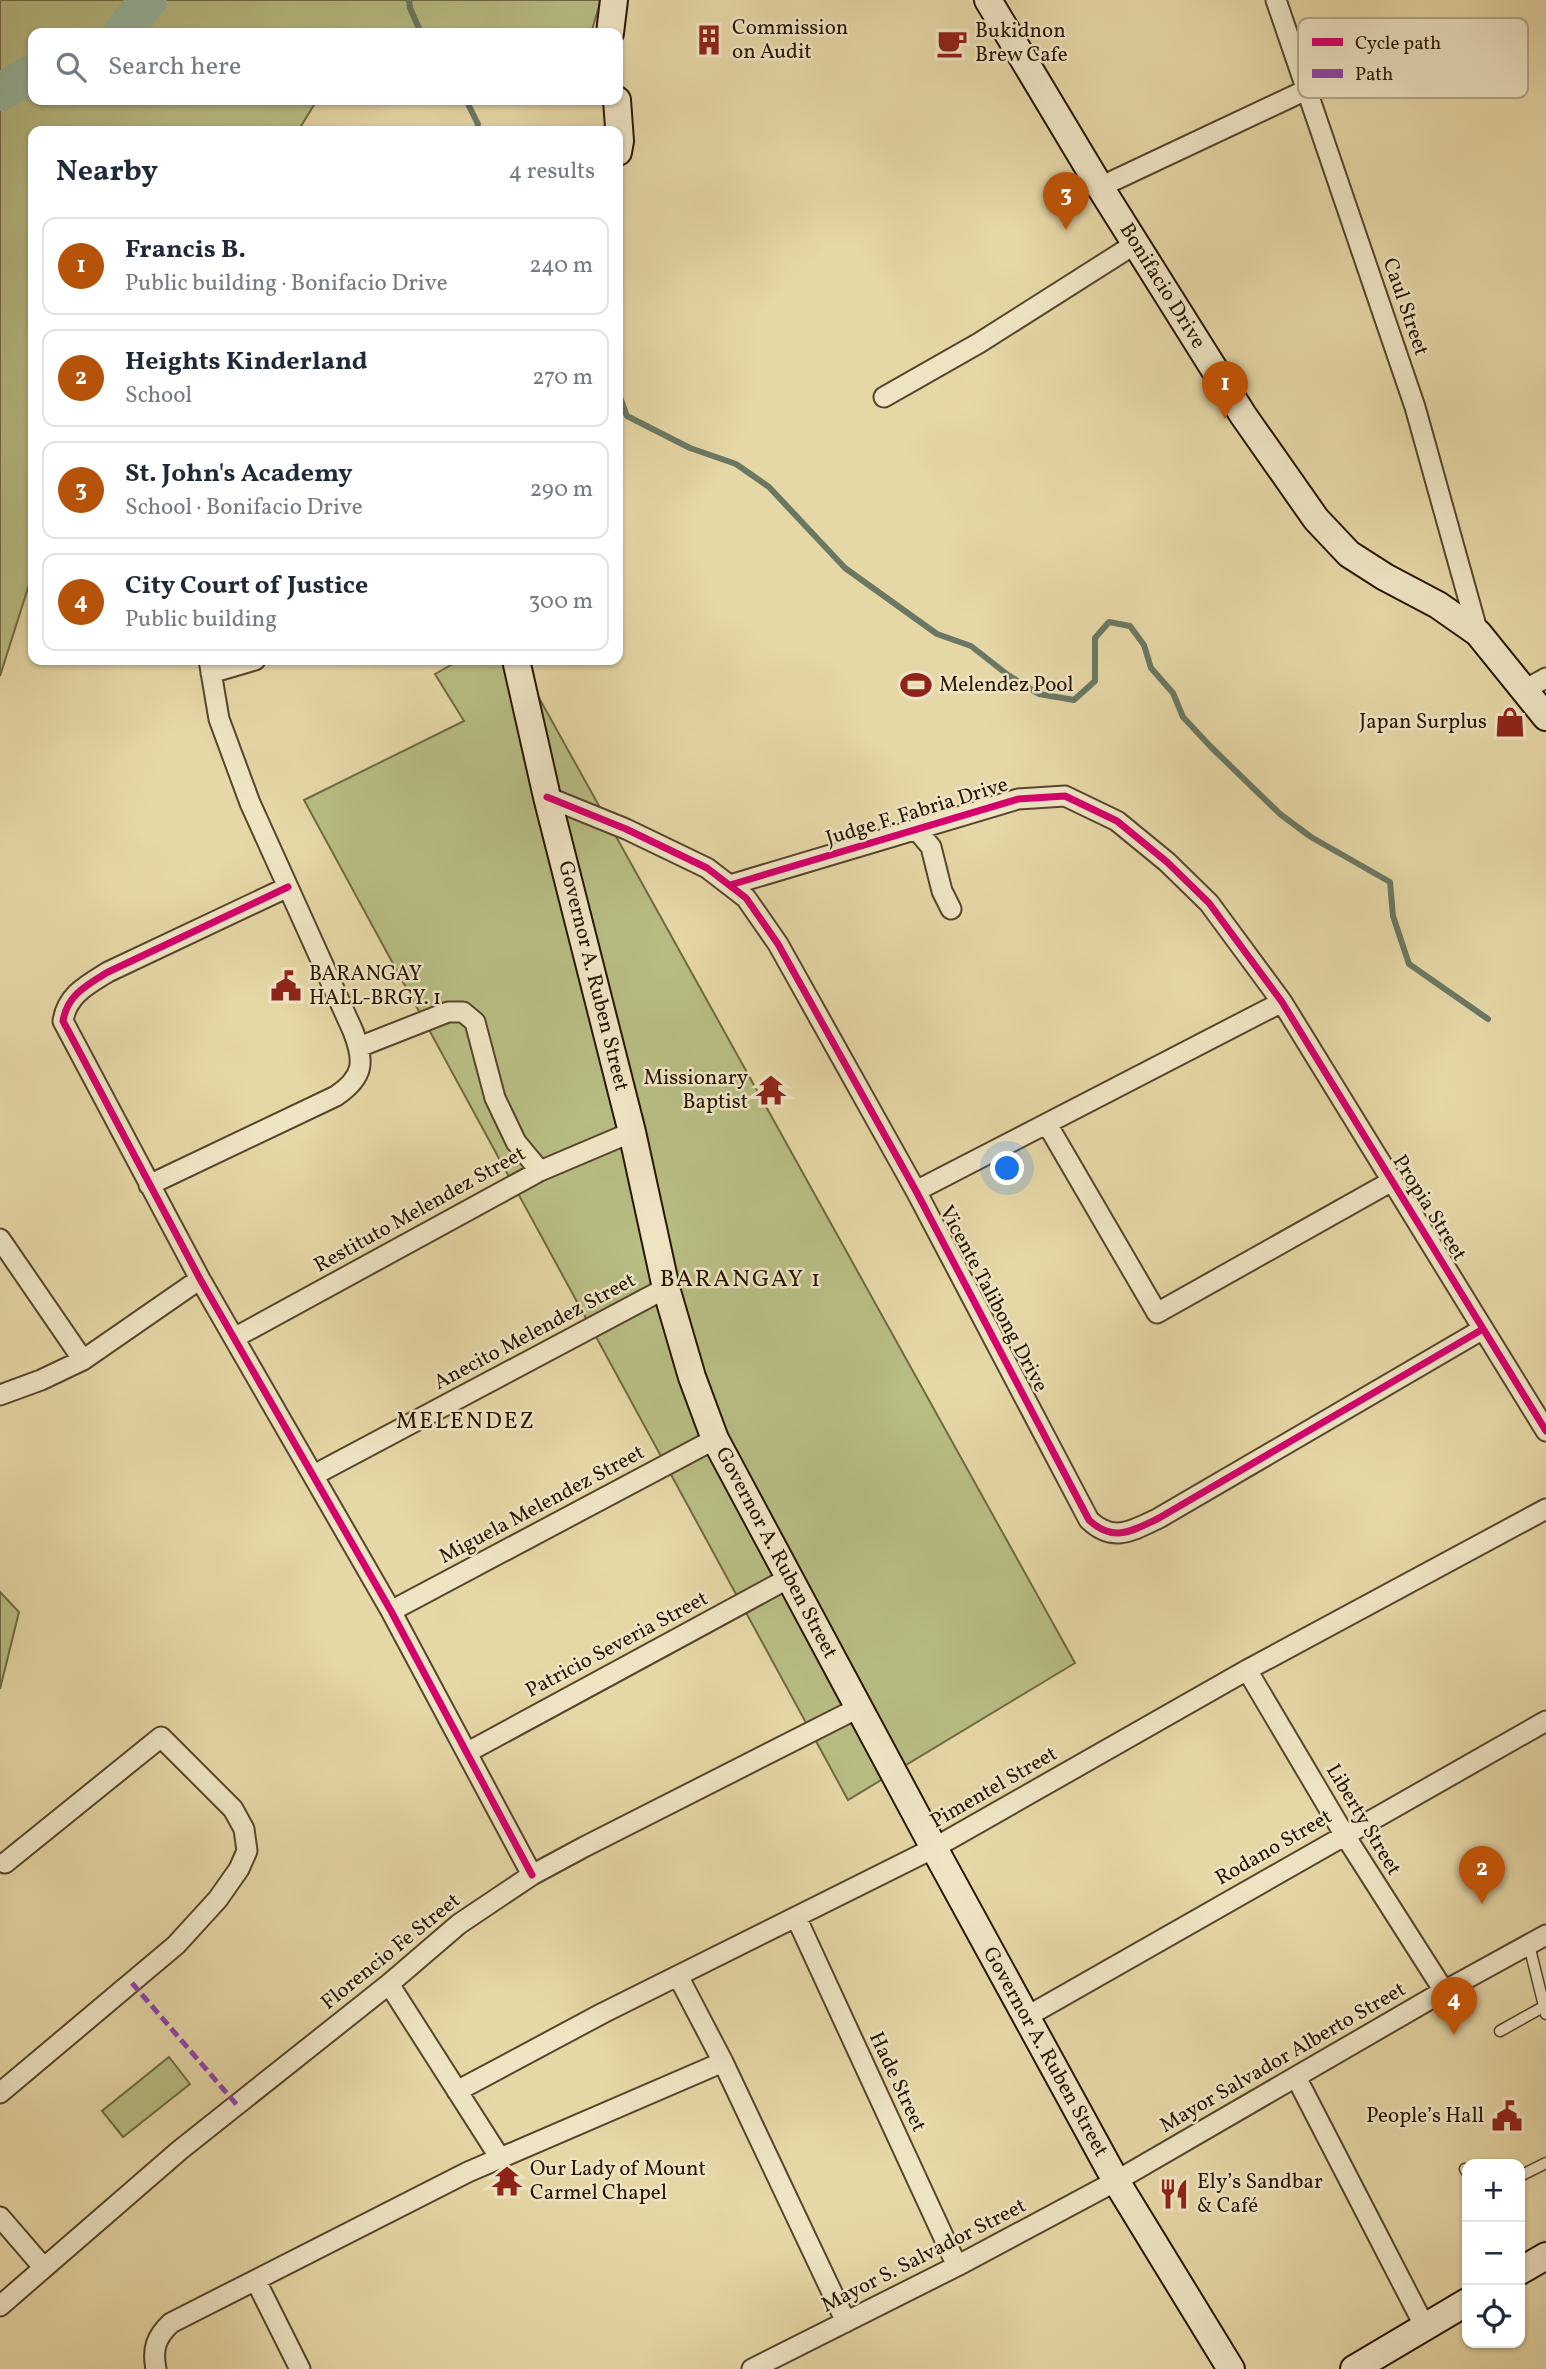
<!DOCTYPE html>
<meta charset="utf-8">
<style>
body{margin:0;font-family:Vollkorn,serif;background:#f2f2f3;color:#1f2937}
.controls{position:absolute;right:21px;bottom:21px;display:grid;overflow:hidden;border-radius:14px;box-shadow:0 2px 5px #0004}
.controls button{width:63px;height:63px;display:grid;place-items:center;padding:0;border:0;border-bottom:2px solid #e0e1e3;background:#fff;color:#1f2937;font:35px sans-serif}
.you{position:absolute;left:1008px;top:1169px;width:24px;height:24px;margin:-18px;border:5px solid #fff;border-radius:50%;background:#1a73e8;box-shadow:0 0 0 10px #1a73e833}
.badge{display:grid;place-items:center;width:46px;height:46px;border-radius:50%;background:#b45309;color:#fff;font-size:23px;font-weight:700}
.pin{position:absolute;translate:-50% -58px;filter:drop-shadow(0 2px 4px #0008)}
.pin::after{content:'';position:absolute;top:37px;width:24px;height:21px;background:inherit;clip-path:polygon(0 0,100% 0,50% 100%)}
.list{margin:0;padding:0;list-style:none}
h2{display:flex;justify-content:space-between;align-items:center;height:91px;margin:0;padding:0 28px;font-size:30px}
h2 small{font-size:23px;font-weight:400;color:#747a83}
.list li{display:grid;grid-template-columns:46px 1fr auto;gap:21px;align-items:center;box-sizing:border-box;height:98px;margin:0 14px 14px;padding:0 14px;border:2px solid #e0e1e3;border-radius:14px}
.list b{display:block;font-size:26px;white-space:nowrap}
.list p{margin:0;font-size:23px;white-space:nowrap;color:#747a83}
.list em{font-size:23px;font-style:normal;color:#747a83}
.icon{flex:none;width:38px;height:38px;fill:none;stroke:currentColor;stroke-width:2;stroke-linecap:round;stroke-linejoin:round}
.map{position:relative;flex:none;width:1546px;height:2369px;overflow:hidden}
.search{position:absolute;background:#fff;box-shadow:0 2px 5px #0004;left:28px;top:28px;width:595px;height:77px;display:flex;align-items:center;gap:18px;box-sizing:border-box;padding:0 24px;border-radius:14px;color:#747a83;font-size:26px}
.panel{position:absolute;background:#fff;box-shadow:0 2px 5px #0004;left:28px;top:126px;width:595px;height:539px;border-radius:14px}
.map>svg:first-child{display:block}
.green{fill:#b8bd84;stroke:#706a43;stroke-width:2}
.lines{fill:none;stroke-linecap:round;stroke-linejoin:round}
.stream{stroke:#6a7863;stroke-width:6}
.river{stroke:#97baa4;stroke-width:38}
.lane-casing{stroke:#57462b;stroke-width:13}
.street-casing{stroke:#57462b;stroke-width:23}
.secondary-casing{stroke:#271602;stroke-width:30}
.lane{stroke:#efe5c5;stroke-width:10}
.street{stroke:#efe5c5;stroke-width:19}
.secondary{stroke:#efe5c5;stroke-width:26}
.quiet{stroke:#8e44ad;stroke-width:5;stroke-dasharray:10 5;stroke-linecap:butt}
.cycleway-casing{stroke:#efe5c5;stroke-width:11}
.cycleway{stroke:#d6006c;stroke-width:7}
.labels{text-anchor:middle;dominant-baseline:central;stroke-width:5;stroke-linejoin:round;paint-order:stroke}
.poi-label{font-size:21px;fill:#271602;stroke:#efe5c5;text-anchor:start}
.street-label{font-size:21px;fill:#271602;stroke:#efe5c5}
.neighbourhood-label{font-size:23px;letter-spacing:2px;fill:#271602;stroke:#efe5c5}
.quarter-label{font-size:24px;letter-spacing:2px;fill:#271602;stroke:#efe5c5}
.key{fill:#efe5c5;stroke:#b3a78a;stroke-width:2}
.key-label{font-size:19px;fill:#271602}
</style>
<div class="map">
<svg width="1546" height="2369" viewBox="0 0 1546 2369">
<rect width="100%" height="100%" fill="#e6d7a6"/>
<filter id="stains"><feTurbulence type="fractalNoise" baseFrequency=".00286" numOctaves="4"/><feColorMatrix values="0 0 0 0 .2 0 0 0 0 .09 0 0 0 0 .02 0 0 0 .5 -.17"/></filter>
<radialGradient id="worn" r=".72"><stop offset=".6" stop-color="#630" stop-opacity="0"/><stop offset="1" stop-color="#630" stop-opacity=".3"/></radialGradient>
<path class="green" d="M0 0H601L591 33H33V100H317L298 131H33V572L0 676Z
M460 660H518L1075 1663 848 1800 304 800 464 721 435 674Z
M0 1592 19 1612 0 1689Z
M169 2057 190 2084 123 2137 102 2111Z"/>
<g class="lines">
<path class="stream" d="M409 0 410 8 421 33
M466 100 478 124 476 131
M618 392 627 416 690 448 736 464 769 487 845 568 937 634 971 646 1008 675 1039 694 1074 700 1095 681V638L1109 622 1130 626 1144 645 1151 668 1173 693 1183 717 1211 747 1280 814 1311 837 1390 882 1393 916 1409 964 1488 1019"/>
<path class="river" d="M122 33 148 0
M0 92 33 73"/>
<g class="lane-casing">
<path id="lane" d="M1529 1945 1546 2014
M1500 2031 1543 2007
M1465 2169 1467 2172
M1520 2176 1546 2163"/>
</g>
<g class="street-casing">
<path id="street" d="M1276 0 1415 407 1478 633
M1100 187 1306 90
M884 397 979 343 1135 244
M211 673 255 660
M1524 690 1546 678
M547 797 626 829 707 868 746 898 778 944 916 1191 1089 1520C1113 1543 1132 1531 1159 1518L1483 1329
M916 829 931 847 942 891 951 909
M730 885 1018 799 1065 796 1117 821 1167 862 1209 903 1282 1002 1546 1431
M288 887 108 972C87 985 67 995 63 1021L200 1279 391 1611 532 1875
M359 1047 448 1012H463L475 1022 495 1098 516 1142 540 1171
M1047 1124 1157 1313 1392 1181
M149 1185 336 1096C364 1077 365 1062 353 1031L250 803 219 719 209 660
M916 1191 1282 1002
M0 1239 83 1360
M234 1338 540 1171 632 1132
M0 1395 41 1380 83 1360 200 1279
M314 1475 666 1288
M391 1611 715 1439
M1247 1670 1344 1834 1444 1991
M468 1752 789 1578
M796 1917 957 2266
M678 1976 723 2062 846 2322
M389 1984 500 2158
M1026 2017 1546 1721
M1296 2077 1425 2327
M457 2091 603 2013 934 1848 1247 1670 1546 1509
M0 2093 176 1945 218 1899 239 1869 247 1851 244 1829 233 1809 161 1737 5 1863
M0 2217 44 2268
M256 2281 300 2369
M0 2306 180 2150 389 1984 459 1924 532 1875 584 1847 860 1707
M156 2369C152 2349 156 2337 171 2323L468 2172 723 2062
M752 2369 957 2266 1116 2181 1444 1991 1546 1935"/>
</g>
<g class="secondary-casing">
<path id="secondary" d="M988 0 1100 187 1243 415 1316 519 1349 554 1385 577 1438 605 1478 633 1546 717
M610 33 614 0
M617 100 620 141 618 152
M516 660 547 797 632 1132 666 1288 692 1377 715 1439 934 1848 1116 2181 1231 2369
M1520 2271 1546 2256
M1354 2369 1467 2302"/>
</g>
<use href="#lane" class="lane"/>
<use href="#street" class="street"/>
<use href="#secondary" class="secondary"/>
<path class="quiet" d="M132 1983 237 2105"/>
<g class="cycleway-casing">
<path id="cycleway" d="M547 797 626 829 707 868 746 898 778 944 916 1191 1089 1520C1113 1543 1132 1531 1159 1518L1483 1329
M730 885 1018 799 1065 796 1117 821 1167 862 1209 903 1282 1002 1546 1431
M288 887 108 972C87 985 67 995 63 1021L200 1279 391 1611 532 1875"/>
</g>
<use href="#cycleway" class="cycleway"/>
</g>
<defs>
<g id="building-bare" transform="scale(2.415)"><path d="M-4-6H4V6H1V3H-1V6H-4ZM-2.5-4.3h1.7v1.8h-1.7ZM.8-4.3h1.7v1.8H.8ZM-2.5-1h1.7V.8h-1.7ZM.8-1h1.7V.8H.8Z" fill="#8f2418" stroke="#efe5c5" stroke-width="2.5" paint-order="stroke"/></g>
<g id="cafe-bare" transform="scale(2.415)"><path d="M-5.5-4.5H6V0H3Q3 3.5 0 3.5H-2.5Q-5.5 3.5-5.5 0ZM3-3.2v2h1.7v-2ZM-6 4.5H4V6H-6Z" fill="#8f2418" stroke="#efe5c5" stroke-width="2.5" paint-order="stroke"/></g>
<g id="stadium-bare" transform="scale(2.415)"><path d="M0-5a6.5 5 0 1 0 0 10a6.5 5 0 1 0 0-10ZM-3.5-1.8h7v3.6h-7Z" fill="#8f2418" stroke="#efe5c5" stroke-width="2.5" paint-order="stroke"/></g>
<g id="shop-bare" transform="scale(2.415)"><path d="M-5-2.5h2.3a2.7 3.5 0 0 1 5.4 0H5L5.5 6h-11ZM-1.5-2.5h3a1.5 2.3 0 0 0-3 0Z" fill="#8f2418" stroke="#efe5c5" stroke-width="2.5" paint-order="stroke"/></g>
<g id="civic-bare" transform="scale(2.415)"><path d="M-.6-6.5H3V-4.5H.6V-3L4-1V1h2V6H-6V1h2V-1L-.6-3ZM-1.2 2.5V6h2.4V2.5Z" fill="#8f2418" stroke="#efe5c5" stroke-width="2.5" paint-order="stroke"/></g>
<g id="temple-bare" transform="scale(2.415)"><path d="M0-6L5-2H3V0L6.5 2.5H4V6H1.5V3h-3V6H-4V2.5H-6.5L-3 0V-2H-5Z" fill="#8f2418" stroke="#efe5c5" stroke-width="2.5" paint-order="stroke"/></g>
<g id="restaurant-bare" transform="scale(2.415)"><path d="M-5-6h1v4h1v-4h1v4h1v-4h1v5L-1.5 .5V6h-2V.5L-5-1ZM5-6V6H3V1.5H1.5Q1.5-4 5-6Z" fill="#8f2418" stroke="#efe5c5" stroke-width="2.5" paint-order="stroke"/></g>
</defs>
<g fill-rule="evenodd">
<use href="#building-bare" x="709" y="40"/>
<use href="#cafe-bare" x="952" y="43"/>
<use href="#stadium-bare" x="916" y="685"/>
<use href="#shop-bare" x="1510" y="722"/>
<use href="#civic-bare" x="286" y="986"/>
<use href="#temple-bare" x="771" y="1090"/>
<use href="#civic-bare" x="1507" y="2116"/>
<use href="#temple-bare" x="507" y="2181"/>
<use href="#restaurant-bare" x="1174" y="2194"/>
</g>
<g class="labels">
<g class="poi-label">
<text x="732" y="28">Commission<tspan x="732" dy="24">on Audit</tspan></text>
<text x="975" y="31">Bukidnon<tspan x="975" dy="24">Brew Cafe</tspan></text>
<text x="939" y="685">Melendez Pool</text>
<text x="1487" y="722" text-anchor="end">Japan Surplus</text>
<text x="309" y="974">BARANGAY<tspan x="309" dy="24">HALL-BRGY. 1</tspan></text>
<text x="748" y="1078" text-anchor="end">Missionary<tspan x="748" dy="24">Baptist</tspan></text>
<text x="1484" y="2116" text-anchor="end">People’s Hall</text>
<text x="530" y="2169">Our Lady of Mount<tspan x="530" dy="24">Carmel Chapel</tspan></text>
<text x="1197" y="2182">Ely’s Sandbar<tspan x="1197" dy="24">&amp; Café</tspan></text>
</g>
<g class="street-label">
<text transform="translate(1162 286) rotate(58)">Bonifacio Drive</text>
<text transform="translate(1405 307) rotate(71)">Caul Street</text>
<text transform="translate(917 812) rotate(-17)">Judge F. Fabria Drive</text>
<text transform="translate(593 976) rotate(76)">Governor A. Ruben Street</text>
<text transform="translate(1429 1208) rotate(58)">Propia Street</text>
<text transform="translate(420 1210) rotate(-29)">Restituto Melendez Street</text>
<text transform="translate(993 1299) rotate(62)">Vicente Talibong Drive</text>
<text transform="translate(535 1332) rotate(-28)">Anecito Melendez Street</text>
<text transform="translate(542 1505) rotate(-28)">Miguela Melendez Street</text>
<text transform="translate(776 1553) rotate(62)">Governor A. Ruben Street</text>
<text transform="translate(617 1645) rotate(-28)">Patricio Severia Street</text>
<text transform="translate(994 1788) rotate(-30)">Pimentel Street</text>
<text transform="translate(1363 1820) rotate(59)">Liberty Street</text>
<text transform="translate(1274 1848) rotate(-30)">Rodano Street</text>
<text transform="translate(391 1952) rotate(-39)">Florencio Fe Street</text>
<text transform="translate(1045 2052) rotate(61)">Governor A. Ruben Street</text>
<text transform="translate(1283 2058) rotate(-30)">Mayor Salvador Alberto Street</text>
<text transform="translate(897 2082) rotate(65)">Hade Street</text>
<text transform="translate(924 2256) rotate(-27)">Mayor S. Salvador Street</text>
</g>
<g class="neighbourhood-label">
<text x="466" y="1422">MELENDEZ</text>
</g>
<g class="quarter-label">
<text x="741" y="1280">BARANGAY 1</text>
</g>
</g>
<rect x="1298" y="18" width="230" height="80" rx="10" class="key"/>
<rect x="1312" y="38" width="31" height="8" fill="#d6006c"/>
<rect x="1312" y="69" width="31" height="9" fill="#8e44ad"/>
<g class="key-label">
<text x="1355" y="49">Cycle path</text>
<text x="1355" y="80">Path</text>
</g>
<rect width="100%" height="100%" filter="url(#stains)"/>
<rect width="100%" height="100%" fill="url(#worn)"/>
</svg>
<div class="controls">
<button>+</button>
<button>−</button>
<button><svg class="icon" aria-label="locate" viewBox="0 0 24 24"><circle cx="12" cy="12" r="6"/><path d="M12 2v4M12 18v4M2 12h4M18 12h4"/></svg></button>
</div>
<div class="you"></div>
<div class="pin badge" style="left:1225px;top:419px">1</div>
<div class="pin badge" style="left:1482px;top:1904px">2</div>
<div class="pin badge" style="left:1066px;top:230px">3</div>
<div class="pin badge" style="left:1454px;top:2035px">4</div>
<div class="search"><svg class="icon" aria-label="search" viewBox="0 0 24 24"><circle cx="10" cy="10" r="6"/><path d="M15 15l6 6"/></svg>Search here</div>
<section class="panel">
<h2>Nearby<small>4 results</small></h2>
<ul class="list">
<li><span class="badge">1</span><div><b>Francis B.</b><p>Public building · Bonifacio Drive</p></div><em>240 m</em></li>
<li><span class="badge">2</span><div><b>Heights Kinderland</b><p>School</p></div><em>270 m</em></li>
<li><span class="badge">3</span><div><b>St. John's Academy</b><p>School · Bonifacio Drive</p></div><em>290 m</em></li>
<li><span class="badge">4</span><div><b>City Court of Justice</b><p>Public building</p></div><em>300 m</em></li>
</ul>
</section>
</div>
